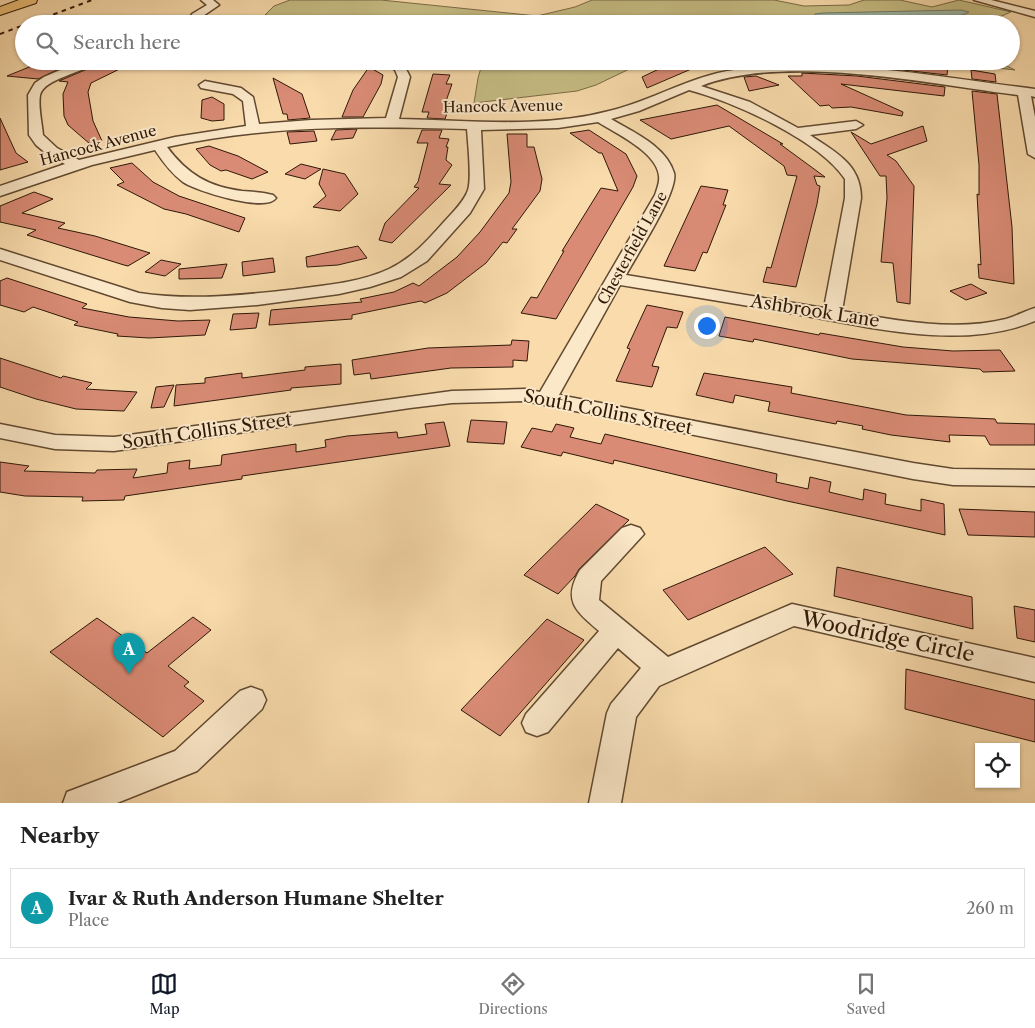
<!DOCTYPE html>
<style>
body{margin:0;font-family:"Libre Caslon Text",serif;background:#f6f6f6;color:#222}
.controls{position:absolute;right:15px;bottom:15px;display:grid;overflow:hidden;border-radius:0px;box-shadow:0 1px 4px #0004}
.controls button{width:45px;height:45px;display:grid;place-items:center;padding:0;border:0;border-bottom:1px solid #e0e0e0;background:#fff;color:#222;font:25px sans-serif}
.you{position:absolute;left:706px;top:325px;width:18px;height:18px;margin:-12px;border:4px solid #fff;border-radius:50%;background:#1a73e8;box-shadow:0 0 0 8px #1a73e833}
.badge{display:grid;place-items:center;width:32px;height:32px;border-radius:50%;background:#111827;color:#fff;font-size:16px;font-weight:700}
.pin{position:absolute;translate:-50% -41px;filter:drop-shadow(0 1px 2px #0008)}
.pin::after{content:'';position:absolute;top:26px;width:18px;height:15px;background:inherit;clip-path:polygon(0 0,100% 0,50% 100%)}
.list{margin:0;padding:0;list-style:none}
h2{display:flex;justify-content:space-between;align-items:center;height:65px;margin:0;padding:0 20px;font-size:21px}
h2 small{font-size:16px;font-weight:400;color:#767676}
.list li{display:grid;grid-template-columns:32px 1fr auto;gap:15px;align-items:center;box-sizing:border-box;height:80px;margin:0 10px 10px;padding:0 10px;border:1px solid #e0e0e0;border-radius:0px}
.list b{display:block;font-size:19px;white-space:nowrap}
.list p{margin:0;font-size:16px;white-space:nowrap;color:#767676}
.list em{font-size:16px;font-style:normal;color:#767676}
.icon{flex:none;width:28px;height:28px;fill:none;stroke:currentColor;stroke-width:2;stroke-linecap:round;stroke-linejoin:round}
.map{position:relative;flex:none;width:1035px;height:803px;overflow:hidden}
.search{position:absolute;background:#fff;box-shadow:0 1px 4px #0004;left:15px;right:15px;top:15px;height:55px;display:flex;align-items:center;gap:12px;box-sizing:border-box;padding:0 18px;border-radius:28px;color:#767676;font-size:19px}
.sheet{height:155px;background:#fff}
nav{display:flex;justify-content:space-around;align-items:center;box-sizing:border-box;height:70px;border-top:1px solid #e0e0e0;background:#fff;font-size:14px;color:#767676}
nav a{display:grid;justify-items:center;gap:2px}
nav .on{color:#111827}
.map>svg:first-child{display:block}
.green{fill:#c6bd84;stroke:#7a6a46}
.water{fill:#9ebbaa;stroke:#717a69}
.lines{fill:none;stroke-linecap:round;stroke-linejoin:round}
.shore{stroke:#666a58;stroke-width:1}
.building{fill:#d98b75;stroke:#2e1807}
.minor-casing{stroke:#614930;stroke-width:3}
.major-casing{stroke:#2e1807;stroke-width:2}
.minor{fill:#fbe8c9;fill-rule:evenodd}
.major{fill:#ecbe76;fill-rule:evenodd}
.rail{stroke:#2e1807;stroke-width:2;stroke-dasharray:4.5 4.5;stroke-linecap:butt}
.labels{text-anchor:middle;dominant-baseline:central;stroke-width:4;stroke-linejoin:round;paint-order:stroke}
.far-street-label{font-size:15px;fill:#2e1807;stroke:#fbe8c9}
.street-label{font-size:18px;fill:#2e1807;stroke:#fbe8c9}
.near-street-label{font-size:21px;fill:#2e1807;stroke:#fbe8c9}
</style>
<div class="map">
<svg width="1035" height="803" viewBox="0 0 1035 803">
<rect width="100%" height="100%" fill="#f9dbac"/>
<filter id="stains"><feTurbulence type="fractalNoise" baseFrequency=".004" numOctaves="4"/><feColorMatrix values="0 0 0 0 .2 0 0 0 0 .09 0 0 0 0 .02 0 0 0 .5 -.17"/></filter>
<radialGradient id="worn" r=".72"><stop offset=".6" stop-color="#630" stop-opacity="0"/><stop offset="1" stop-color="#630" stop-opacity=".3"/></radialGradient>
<path class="green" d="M290 0H381L537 16 575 7 592 0H774L804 6 849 5 864 0H900L932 7 959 0 1011 12 997 18 993 24H335L265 15 274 6Z
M483 61H646L596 85 577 91 474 103 478 78Z
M941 61H997L1015 70 945 62Z"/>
<path class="water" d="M961 10 969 12 963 15 916 21V24L815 23V14L823 13Z"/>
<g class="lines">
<path class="shore" d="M820 24 823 18 909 16 911 24
M838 24H904"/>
</g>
<path class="building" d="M44 61H76L38 79 7 76Z
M99 61H136L91 83 88 92 93 121 102 141 90 144 68 125 64 116 63 94 68 82 59 81 92 67Z
M676 61H710L647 88 642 77Z
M803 61H907L948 66 947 75 885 68 802 64Z
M369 67 383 75 381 84 363 117H342L353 90Z
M971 70 995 74 996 82 972 79Z
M802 73 857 76 945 87 944 96 841 84 903 112 902 116 851 107 832 108 829 105 820 106 788 76H802Z
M433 74 450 75 446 84H452L445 104H450L445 119 427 118 429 112H422Z
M756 76 779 85 749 91 744 77Z
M273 78 302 94 310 118 288 120 287 114H283Z
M972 91 997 94 1012 227 1014 284 979 278 978 264 981 265 977 194 979 195V165Z
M212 97 224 104V120L212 121 201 118 202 100Z
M717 105 783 144H780L825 177 814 176 817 185 820 186 817 204 796 287 763 282 767 267 771 268 797 176 787 175 784 166 729 126 671 139 640 120Z
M0 118 16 153 28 162 0 170Z
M923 126 927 141 887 155 896 161 914 186 910 304 897 302 893 263 881 262 887 198 886 176H880L851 132 871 144Z
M357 129 353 138 331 140 336 130Z
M422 130H442L439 138 449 139 446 147H448L446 160 452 165 439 184 451 185 392 243 379 240 385 223 419 188 414 187 418 182 428 143H417Z
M589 130 626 154 637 176 633 187 556 319 521 313 531 297 537 298 564 251H562L601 188 618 191 602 153H599L570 133Z
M314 131 317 141 290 144 287 132Z
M507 134H527V147H534L542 179 540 191 512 229H517L507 243 503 242 486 263 447 293 425 303 421 301 352 315V319L269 325 271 310 362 302 360 299 394 292 413 283 419 286 457 257 480 232 509 193 511 182Z
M209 146 238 156 268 172 252 179 226 170 221 171 210 165 196 149Z
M132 163 153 182 179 196 245 218 239 232 186 214 164 209 117 185 124 182 110 168Z
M301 164 321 169 305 179 285 174Z
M323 169 345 174 358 194 340 211 313 207 326 196 319 184Z
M701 186 728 190 723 205H726L707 253 703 252 695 271 664 266Z
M34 192 53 199 22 213 65 223 58 228 95 236 150 253 128 266 124 265 27 235 36 230 0 222V206Z
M358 246 367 258 338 265 307 267 306 257Z
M273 258 275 272 243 276 242 262Z
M161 260 181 264 165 276 145 272Z
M227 264 222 278 179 279V269Z
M7 278 87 304 82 308 129 317 178 321 210 320 205 335 149 338 117 336 118 334 74 325 78 322 33 307 24 312 0 305V281Z
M971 284 987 293 966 300 950 291Z
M647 305 683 312 677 328 667 327 652 366 659 367 652 387 616 381 630 349 627 348Z
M259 313 256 328 230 330 233 314Z
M725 317 819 335 820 333 903 347 953 351 1000 350 1015 371 983 372 980 369 852 359 754 339 753 342 719 336Z
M512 340 529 341 527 361 513 360V367L451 368 371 379 370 373 354 375 352 360 428 348 511 345Z
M0 358 61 378 63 376 92 383 86 389 137 392 124 411 76 409 36 399 0 387Z
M341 364V384L291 388V390L174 406 176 385 205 383V378L242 373V378L305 370V367Z
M704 373 792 387 791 393 906 415 995 419 997 423 1035 424V445H990L985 436 949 435 950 442 891 435 862 429 863 426 837 421 836 424 768 411 770 402 735 395 733 403 696 395Z
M174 385 164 407 151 408 156 387Z
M471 420 507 422 504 444 467 442Z
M444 422 450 446 242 476V479L125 496 124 500 82 501 83 497 25 496 0 492V462L29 466 24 471 95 473 97 470 137 469 133 478 167 473 168 463 190 460 189 469 221 465 222 455 296 444V452L326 447 325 440 347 436 397 432 398 438 427 434 425 424Z
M556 424 574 428 570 437 601 444 605 434 777 474 776 482 808 489 810 477 831 482 829 492 863 500 864 489 886 494 885 504 921 511V499L944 504 945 535 787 501 614 460 613 464 563 452 561 456 521 447 532 428 552 432Z
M596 504 629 520 579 569 575 576 558 594 524 575Z
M959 509 1035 512V537L968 535Z
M765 547 793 574 688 620 663 590Z
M837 567 972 597 973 629 834 596Z
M1014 606 1035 610V642L1017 638Z
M193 617 211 630 168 666 189 682 184 686 204 701 163 737 50 652 97 618 147 653Z
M547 619 584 640 500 736 461 710Z
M906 669 1035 700V742L905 709Z"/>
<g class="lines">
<g class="minor-casing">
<path id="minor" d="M201 0H213L219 5 200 18 196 24H186L192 14 207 5Z
M974 0H991L1035 11V17Z
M81 61H97C85 73 44 78 40 95 38 107 42 123 43 135L57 148 79 160 175 137 246 126 243 101 233 94 201 88 199 85 205 81 241 88 253 97 259 124 311 120 386 118 398 77 395 70 384 61C399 61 404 63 410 77L399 119C468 120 541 129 609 111 652 101 690 76 734 70 834 56 936 77 1035 89V97L1031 96 1035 117V158L1028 154 1018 95C929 84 785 53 701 86L750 102 798 128 856 121 863 125 856 129 810 135C835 152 861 164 861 198L842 311C894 320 954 332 1006 319 1016 316 1025 311 1035 308V321C958 352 867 326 789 313 733 303 676 294 620 285L559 395 913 463 953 469 1035 470V486L953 485 913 479 525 401 452 403 410 408 114 451 55 449 0 438V424L55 435 114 437 452 391 525 389 540 392 655 195C657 189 660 182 659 176 657 152 615 133 598 122L558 128 481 130 484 189 470 213 427 261 401 277 370 287 339 294 257 305 190 310 162 308 130 302 0 260V249L139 293C192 301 244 295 297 289 328 285 361 282 389 269 412 258 427 241 443 223 452 213 464 202 468 190 472 179 468 143 467 129 366 126 267 125 167 147 187 174 209 187 242 191 253 192 263 192 273 195L276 198C266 213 196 191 183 182 171 173 163 162 155 150L92 165 0 196V186L65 164 47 154 36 145 29 135 28 95 35 83 44 77ZM689 90C734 102 819 140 845 179V198L824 308 626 275C636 256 679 191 674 173 666 146 633 132 611 119L639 111Z
M631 525 640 528 644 534 601 581 599 600 668 657 792 604 1035 658V682L794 626 659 686 636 717 621 803H589L607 713 611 704 641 668 618 648 548 732 537 736 526 732 522 723 526 714 599 631C576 611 562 601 580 570L622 528Z
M251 687 262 691 266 700 262 709 197 771 117 803H63L67 792 175 751 240 691Z"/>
</g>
<g class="major-casing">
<path id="major" d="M19 0H37L36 3 0 15V7Z"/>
</g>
<use href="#minor" class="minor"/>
<use href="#major" class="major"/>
<path class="rail" d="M28 24 92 0
M0 34 24 25"/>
</g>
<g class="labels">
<g class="far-street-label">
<text transform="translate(503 106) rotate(-1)">Hancock Avenue</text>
<text transform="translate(98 145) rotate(-15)">Hancock Avenue</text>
<text transform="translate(632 248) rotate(-61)">Chesterfield Lane</text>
</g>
<g class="street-label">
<text transform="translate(815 311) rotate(9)">Ashbrook Lane</text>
<text transform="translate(608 412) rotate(11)">South Collins Street</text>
<text transform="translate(207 431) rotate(-8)">South Collins Street</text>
</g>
<g class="near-street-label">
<text transform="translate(888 636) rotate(12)">Woodridge Circle</text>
</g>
</g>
<rect width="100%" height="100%" filter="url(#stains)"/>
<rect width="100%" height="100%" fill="url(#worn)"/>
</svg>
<div class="controls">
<button><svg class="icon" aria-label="locate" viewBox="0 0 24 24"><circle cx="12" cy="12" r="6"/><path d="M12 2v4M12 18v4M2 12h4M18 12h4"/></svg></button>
</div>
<div class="you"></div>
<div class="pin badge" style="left:129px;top:674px;background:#0f9aa8">A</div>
<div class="search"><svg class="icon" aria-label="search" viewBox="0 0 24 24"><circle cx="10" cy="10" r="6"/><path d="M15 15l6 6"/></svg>Search here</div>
</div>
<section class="sheet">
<h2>Nearby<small></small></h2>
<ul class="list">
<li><span class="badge" style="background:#0f9aa8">A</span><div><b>Ivar &amp; Ruth Anderson Humane Shelter</b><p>Place</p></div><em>260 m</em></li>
</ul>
</section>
<nav>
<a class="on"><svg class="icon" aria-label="map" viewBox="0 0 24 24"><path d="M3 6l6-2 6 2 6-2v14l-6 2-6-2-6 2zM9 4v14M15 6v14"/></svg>Map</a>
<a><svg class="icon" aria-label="directions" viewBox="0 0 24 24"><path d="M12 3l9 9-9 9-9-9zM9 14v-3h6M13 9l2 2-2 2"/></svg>Directions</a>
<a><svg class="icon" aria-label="saved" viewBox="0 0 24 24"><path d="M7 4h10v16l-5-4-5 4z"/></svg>Saved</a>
</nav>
